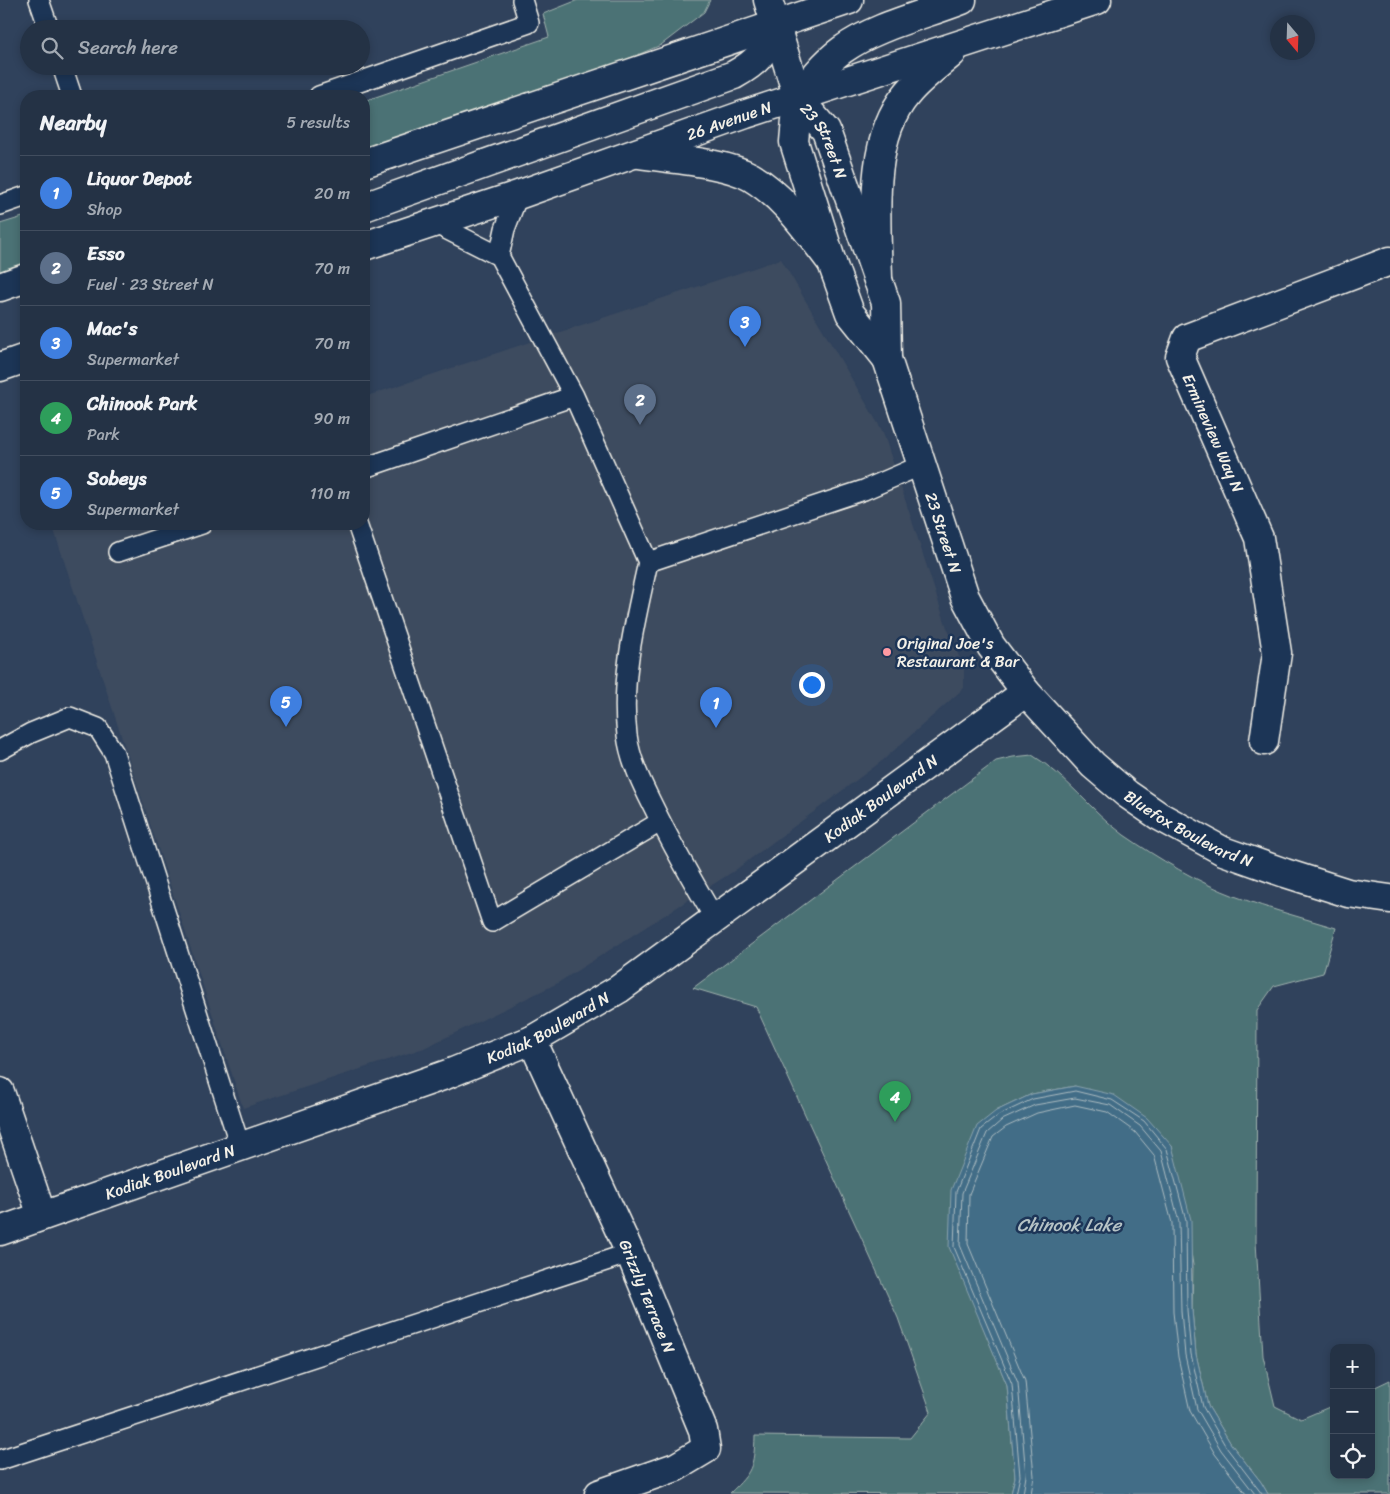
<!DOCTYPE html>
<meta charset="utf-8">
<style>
body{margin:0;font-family:Sriracha,sans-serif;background:#303e50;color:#f1f3f6}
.controls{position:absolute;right:15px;bottom:15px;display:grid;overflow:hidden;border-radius:10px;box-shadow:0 2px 8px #0003}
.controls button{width:45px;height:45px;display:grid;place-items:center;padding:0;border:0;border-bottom:1px solid #414d5e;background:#243245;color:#f1f3f6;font:25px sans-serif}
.compass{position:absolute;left:1270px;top:15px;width:45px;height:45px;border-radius:50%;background:#243245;box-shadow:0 2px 8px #0003;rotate:161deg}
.you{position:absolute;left:811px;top:684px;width:18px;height:18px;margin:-12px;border:4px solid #fff;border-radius:50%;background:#1a73e8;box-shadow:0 0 0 8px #1a73e833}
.badge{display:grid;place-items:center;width:32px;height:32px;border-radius:50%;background:#d6ab8b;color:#fff;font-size:16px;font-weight:700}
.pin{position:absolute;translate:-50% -41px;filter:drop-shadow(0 1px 2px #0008)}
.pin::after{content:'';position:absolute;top:26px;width:18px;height:15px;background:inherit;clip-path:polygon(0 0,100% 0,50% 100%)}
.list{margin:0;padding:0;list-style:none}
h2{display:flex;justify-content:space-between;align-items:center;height:65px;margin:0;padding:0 20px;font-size:21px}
h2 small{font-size:16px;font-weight:400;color:#a3aab3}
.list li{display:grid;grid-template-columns:32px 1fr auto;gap:15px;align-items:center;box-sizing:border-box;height:75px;padding:0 20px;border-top:1px solid #414d5e}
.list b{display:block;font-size:19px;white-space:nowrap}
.list p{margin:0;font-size:16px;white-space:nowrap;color:#a3aab3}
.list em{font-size:16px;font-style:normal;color:#a3aab3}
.icon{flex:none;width:28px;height:28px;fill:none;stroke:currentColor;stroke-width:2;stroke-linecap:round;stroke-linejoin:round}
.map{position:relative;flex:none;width:1390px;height:1494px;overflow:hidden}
.search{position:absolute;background:#243245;box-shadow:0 2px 8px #0003;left:20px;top:20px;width:350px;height:55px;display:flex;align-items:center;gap:12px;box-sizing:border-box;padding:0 18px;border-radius:28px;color:#a3aab3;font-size:19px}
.panel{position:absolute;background:#243245;box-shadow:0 2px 8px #0003;left:20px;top:90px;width:350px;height:440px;border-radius:20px}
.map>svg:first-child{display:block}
.built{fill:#3d4b5f}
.green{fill:#4c7274;stroke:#a0b2ae}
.water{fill:#426d87;stroke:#89a2ae}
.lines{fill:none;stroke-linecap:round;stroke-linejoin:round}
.shore{stroke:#adbcc1;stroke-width:1}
.lane-casing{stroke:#f4f1e8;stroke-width:22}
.street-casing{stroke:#f4f1e8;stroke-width:31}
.secondary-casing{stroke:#f4f1e8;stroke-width:31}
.lane{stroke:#1d3557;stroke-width:19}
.street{stroke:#1d3557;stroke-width:28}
.secondary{stroke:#1d3557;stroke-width:28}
.poi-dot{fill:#ff9aa2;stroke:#1d3557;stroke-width:2}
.labels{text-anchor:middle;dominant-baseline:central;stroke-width:5;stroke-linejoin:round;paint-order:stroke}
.street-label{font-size:16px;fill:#f4f1e8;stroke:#1d3557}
.poi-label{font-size:16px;fill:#f4f1e8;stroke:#1d3557;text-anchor:start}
.water-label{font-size:18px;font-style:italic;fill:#b6c3c6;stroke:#1d3557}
</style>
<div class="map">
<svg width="1390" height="1494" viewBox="0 0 1390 1494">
<rect width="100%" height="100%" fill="#30425c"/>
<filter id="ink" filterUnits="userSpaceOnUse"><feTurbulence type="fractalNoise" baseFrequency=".02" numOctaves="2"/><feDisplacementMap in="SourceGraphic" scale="10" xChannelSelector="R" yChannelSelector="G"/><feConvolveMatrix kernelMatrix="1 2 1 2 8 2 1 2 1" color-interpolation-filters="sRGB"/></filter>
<g filter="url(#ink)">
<path class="built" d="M781 259 883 432 946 625 964 669V688L882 761 734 871 556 984 424 1048 243 1108 52 524H364V397Z"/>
<path class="green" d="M578 0H710L704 12 661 45 616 64 364 152V101L549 37 543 14Z
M26 216V269L0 278V224Z
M1032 755C1066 775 1091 811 1124 835 1159 859 1197 882 1237 897 1269 909 1303 918 1336 928L1323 973 1274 986 1257 1010 1256 1242 1263 1356 1275 1406 1301 1419 1334 1405V1475H1371V1389L1390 1380V1494H1268L1261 1482 1231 1444 1208 1406 1196 1354 1192 1310 1193 1265 1180 1182 1172 1146 1075 1086 1032 1094 996 1111 981 1322 1007 1385 1015 1477 1011 1494 730 1493C752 1472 754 1467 755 1436L910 1438 931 1412 898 1318 756 1007 693 988 996 761 1013 757Z"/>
<path class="water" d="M1075 1086 1114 1095 1147 1118 1172 1146 1191 1220 1192 1310 1196 1354 1208 1406 1231 1444 1261 1482 1268 1494H1011L1015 1477 1007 1385 949 1247 951 1190 977 1126 996 1111 1032 1094Z"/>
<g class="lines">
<path class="shore" d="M1016 1494 1020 1476 1012 1384 954 1247 956 1192 981 1129 999 1115 1033 1099 1075 1091 1112 1100 1144 1121 1167 1149 1186 1221 1187 1310 1191 1354 1203 1407 1226 1447 1262 1494
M1023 1494 1026 1476 1018 1383 960 1245 962 1193 987 1133 1002 1120 1035 1105 1075 1098 1110 1105 1140 1126 1161 1151 1179 1222 1181 1311 1185 1355 1197 1409 1221 1450 1255 1494
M1031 1494 1034 1476 1025 1381 968 1244 969 1194 993 1137 1006 1127 1037 1113 1075 1105 1107 1112 1135 1132 1154 1155 1172 1223 1173 1312 1178 1357 1190 1411 1215 1454 1246 1494"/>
<g class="lane-casing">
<path id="lane" d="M39 0 49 29
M62 66 72 96
M319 96 529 23 522 0
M0 205 26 196
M434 223 499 256 574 396 648 562
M499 256 505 229 518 195
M364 468 574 396
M357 524 492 922 660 822
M118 552 202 524
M0 750 31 733 70 717 98 728 114 753 240 1146
M715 919C693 882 672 845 653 806 642 784 630 760 627 735 620 678 636 618 648 562L864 490 922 465
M0 1460 630 1253"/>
</g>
<g class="street-casing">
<g id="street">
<path id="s1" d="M798 98 826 131 886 303 887 359 965 597 991 646 1026 692 1093 765 1127 794 1159 816 1223 851 1285 873 1348 893 1390 899"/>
<path d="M798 98 794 142 832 263 850 313 887 359"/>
<path d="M1264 741 1277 653 1259 538 1180 357 1187 338 1390 261"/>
<path id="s2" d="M532 1040 630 1253 703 1430 706 1449 676 1467 599 1494"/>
<path d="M0 1092 42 1216"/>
<path id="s3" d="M0 1231 448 1074 532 1040 619 989 1026 692"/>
</g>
</g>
<g class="secondary-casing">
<g id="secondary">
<path d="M768 0 798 98"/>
<path d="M798 98C811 80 824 63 842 50 875 26 924 15 962 0"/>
<path d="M639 154C669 159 725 162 751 177 786 198 808 232 832 263"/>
<path d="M364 163 849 0"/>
<path d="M364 207 734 75C760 61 764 52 776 25"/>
<path id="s4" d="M364 246 518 195 746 114 1097 0"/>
<path d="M878 280C877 223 867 141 907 94 919 79 937 66 952 53"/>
<path d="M0 287 26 278"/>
<path d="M0 367 26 358"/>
</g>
</g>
<use href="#lane" class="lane"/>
<use href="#street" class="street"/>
<use href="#secondary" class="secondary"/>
</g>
</g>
<circle class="poi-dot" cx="887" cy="652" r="5"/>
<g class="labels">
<g class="street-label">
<text stroke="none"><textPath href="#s4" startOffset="386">26 Avenue N</textPath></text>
<text stroke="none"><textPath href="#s1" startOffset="51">23 Street N</textPath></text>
<text transform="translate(1213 433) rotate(66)">Ermineview Way N</text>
<text stroke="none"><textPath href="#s1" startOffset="464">23 Street N</textPath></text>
<text stroke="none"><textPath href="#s3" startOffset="990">Kodiak Boulevard N</textPath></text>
<text stroke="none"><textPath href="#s1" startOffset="860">Bluefox Boulevard N</textPath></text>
<text stroke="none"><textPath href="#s3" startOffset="585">Kodiak Boulevard N</textPath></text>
<text stroke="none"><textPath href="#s3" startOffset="180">Kodiak Boulevard N</textPath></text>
<text stroke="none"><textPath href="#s2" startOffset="281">Grizzly Terrace N</textPath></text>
</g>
<g class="poi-label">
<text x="897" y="643">Original Joe's<tspan x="897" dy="18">Restaurant &amp; Bar</tspan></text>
</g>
<g class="water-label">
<text x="1069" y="1225">Chinook Lake</text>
</g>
</g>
</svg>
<div class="controls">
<button>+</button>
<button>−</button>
<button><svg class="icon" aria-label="locate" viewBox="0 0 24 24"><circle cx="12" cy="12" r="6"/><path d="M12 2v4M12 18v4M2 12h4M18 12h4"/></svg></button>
</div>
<svg class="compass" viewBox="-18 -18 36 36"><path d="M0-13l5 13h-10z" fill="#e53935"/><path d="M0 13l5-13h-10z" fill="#a3aab3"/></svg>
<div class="you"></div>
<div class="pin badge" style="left:716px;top:728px;background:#3f7fe0">1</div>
<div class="pin badge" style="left:640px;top:425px;background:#5c6f8a">2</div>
<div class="pin badge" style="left:745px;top:347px;background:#3f7fe0">3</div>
<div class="pin badge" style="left:895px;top:1122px;background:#2e9e5b">4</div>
<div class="pin badge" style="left:286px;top:727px;background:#3f7fe0">5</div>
<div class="search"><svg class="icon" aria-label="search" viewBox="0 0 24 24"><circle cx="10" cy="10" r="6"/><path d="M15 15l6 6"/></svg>Search here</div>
<section class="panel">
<h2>Nearby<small>5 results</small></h2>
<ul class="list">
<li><span class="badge" style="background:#3f7fe0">1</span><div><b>Liquor Depot</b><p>Shop</p></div><em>20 m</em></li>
<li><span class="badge" style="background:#5c6f8a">2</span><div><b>Esso</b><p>Fuel · 23 Street N</p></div><em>70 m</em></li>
<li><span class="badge" style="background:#3f7fe0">3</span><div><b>Mac's</b><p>Supermarket</p></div><em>70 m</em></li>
<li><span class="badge" style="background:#2e9e5b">4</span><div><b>Chinook Park</b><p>Park</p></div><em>90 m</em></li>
<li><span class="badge" style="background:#3f7fe0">5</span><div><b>Sobeys</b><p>Supermarket</p></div><em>110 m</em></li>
</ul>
</section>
</div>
